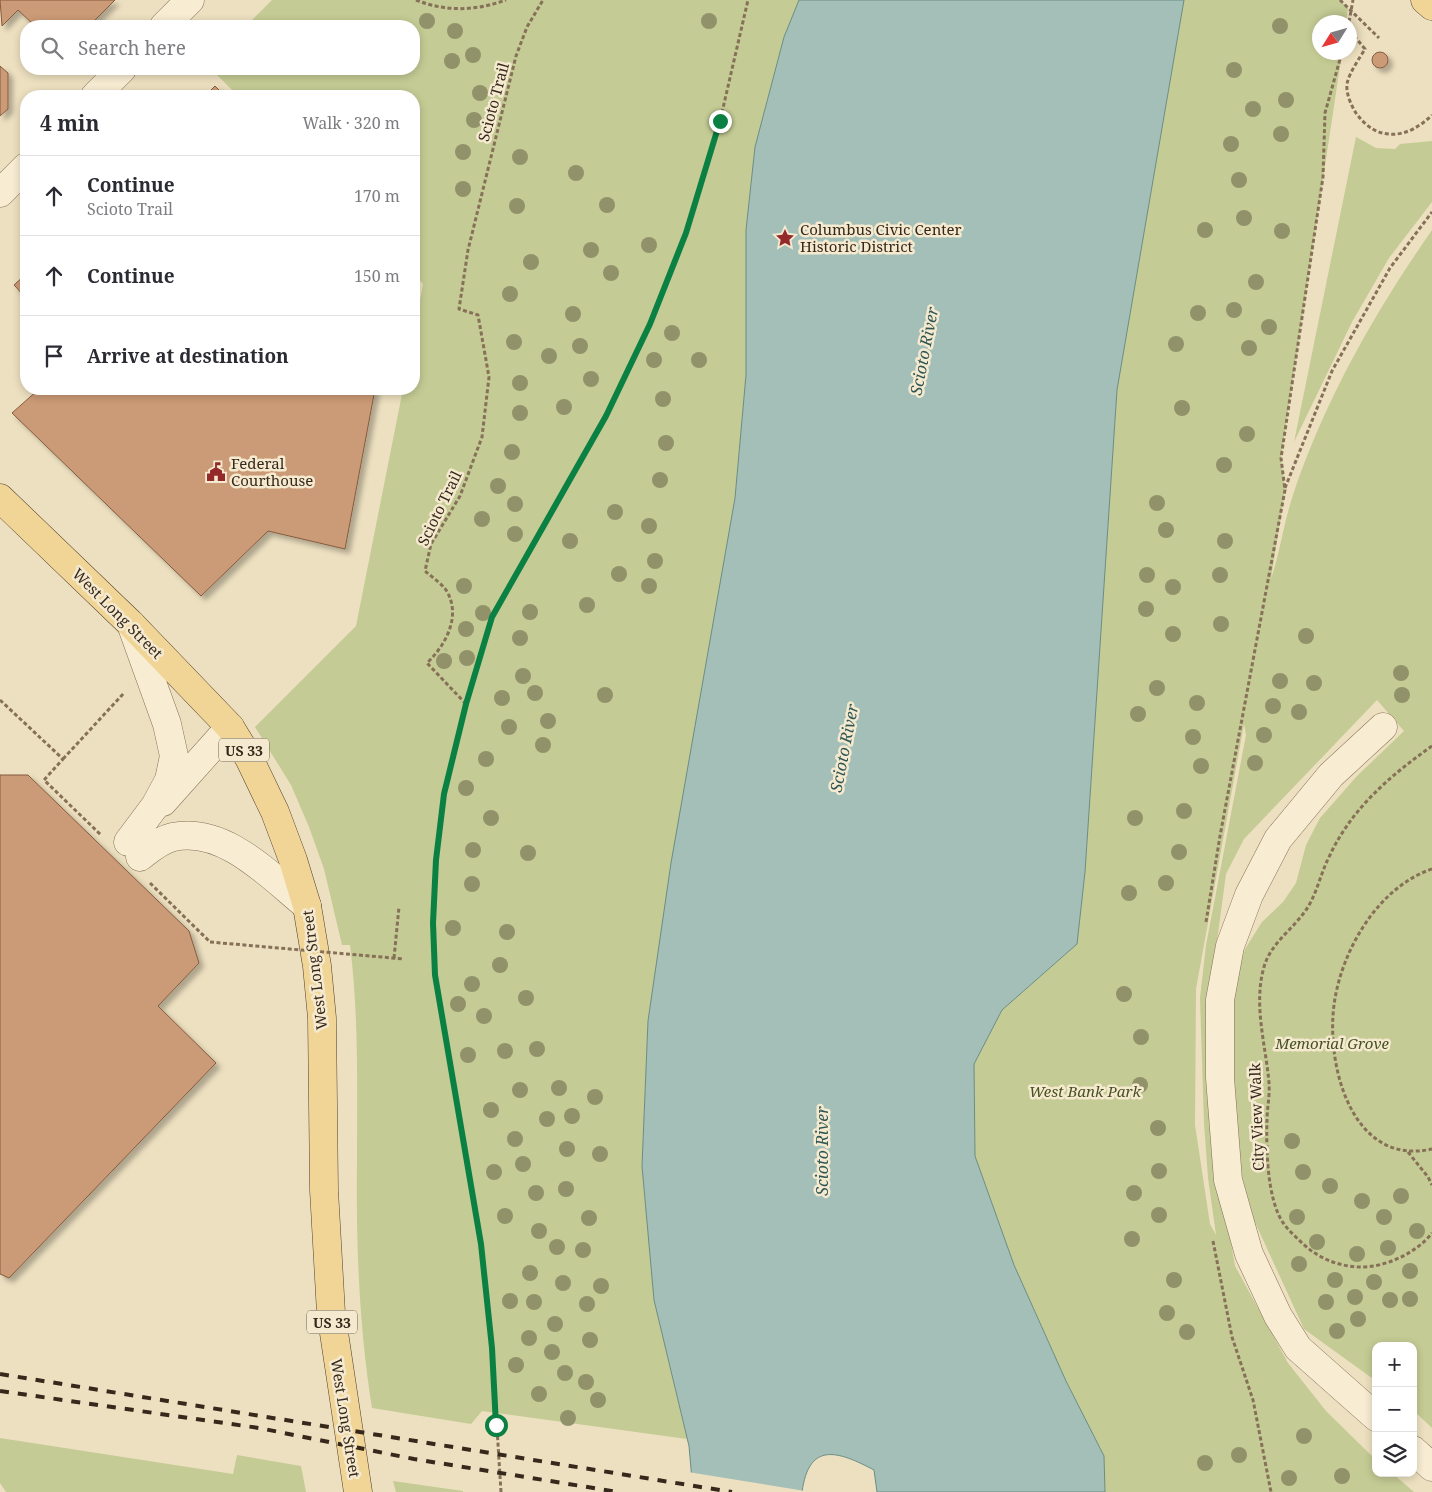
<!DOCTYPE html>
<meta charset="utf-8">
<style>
body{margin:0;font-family:"Noto Serif",serif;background:#f2f2f3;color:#2b2b33}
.controls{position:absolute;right:15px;bottom:15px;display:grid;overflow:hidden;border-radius:10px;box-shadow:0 2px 8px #0003}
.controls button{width:45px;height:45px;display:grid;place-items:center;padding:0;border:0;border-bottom:1px solid #e1e1e2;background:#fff;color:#2b2b33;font:25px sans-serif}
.compass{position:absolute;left:1312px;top:15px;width:45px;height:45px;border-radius:50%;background:#fff;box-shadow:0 2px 8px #0003;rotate:233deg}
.stop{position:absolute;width:15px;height:15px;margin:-11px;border:4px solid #0b8043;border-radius:50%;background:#fff}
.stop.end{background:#0b8043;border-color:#fff;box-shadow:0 1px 5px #0008}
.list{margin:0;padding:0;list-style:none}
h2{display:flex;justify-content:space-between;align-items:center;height:65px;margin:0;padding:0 20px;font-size:21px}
h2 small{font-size:16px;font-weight:400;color:#7c7c81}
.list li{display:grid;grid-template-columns:32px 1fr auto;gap:15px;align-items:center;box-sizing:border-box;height:80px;padding:0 20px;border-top:1px solid #e1e1e2}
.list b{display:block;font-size:19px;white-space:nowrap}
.list p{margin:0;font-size:16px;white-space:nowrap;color:#7c7c81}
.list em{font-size:16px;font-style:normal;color:#7c7c81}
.icon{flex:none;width:28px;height:28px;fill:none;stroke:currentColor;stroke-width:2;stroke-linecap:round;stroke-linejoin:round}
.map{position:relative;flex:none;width:1432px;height:1492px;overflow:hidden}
.search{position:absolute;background:#fff;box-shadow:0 2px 8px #0003;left:20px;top:20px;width:400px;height:55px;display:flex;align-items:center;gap:12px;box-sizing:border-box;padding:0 18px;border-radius:20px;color:#7c7c81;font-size:19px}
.panel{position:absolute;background:#fff;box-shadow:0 2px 8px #0003;left:20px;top:90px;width:400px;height:305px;border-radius:20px}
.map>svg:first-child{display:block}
.green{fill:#c4cb94;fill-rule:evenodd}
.water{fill:#a3bfb7;stroke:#6a8d84}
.pier{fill:#ede0c0}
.building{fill:#cb9a76;stroke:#855b3e;filter:url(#shadow)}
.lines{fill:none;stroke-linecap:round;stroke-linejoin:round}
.minor-casing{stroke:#867158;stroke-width:29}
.major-casing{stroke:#533f2d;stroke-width:29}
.path{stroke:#867158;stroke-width:3;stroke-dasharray:4 2.5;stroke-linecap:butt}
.minor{stroke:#f8edd3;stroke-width:28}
.major{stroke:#f1d597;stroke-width:28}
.rail{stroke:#36291c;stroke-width:4;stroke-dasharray:9 9;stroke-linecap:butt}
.path-bridge{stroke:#867158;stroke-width:3;stroke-dasharray:4 2.5;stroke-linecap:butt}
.tree{fill:#91926a}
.route{stroke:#0b8043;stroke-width:6}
.labels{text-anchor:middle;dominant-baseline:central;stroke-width:5;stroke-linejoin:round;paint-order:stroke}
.shield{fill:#f5eacf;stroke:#6f6352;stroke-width:1}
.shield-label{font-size:14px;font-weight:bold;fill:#36291c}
.street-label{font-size:15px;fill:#36291c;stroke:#f5eacf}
.poi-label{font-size:15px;fill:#36291c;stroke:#f5eacf;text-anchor:start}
.park-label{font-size:15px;font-style:italic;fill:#465223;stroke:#f5eacf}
.water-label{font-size:16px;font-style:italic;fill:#2c5553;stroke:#f5eacf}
</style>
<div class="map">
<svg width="1432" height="1492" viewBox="0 0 1432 1492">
<defs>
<filter id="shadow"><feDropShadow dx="4.5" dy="4.5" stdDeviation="2.5" flood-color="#0004"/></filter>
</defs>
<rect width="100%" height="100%" fill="#ede0c0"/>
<path class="green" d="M272 0H799L784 37 755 147 746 230V375L735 498 648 1021 642 1166 654 1300 687 1439 482 1411 471 1424 372 1408C359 1327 356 1244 357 1162 357 1089 359 1017 350 945H342L324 869 309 827 291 785 255 727 356 626 403 389H414V332L423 284 414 274V96H238L211 69H414V26H246Z
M1184 0H1340L1348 8 1346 22H1320V52L1342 53 1281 458 1285 490 1271 579C1280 552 1284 522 1293 495 1325 399 1375 312 1432 230V1428L1413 1410V1346H1376V1381L1304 1329 1254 1220 1242 1176 1235 1121 1230 1022 1235 982 1245 949 1262 922 1283 902 1296 883 1306 845 1320 818 1357 776 1404 731 1377 700 1244 839 1226 874 1211 986V1128L1235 1266 1288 1363 1326 1411 1376 1460V1473H1392L1414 1492H1105L1104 1456 1066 1381 1014 1265 975 1156 974 1064 1002 1010 1077 944 1085 872 1117 390ZM1244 724 1246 735 1206 945 1200 998 1204 1123 1208 1178 1216 1235 1210 1224 1195 1125 1196 989Z
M1356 137 1376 148 1395 149 1400 144 1432 141V202L1389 258 1352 322 1294 442Z
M0 1438 233 1474 237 1455 301 1466 306 1492H6L0 1483Z
M393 1481 463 1491V1492H396Z"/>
<path class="water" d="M799 0H1184L1117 390 1085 872 1077 944 1002 1010 974 1064 975 1156 1014 1265 1066 1381 1104 1456 1105 1492H877L874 1470C838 1451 809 1441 802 1492H693L689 1446 654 1300 642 1166 648 1021 671 863 735 498 746 375V230L755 147 784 37Z"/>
<path class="pier" d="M688 1472 805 1491V1492H690Z"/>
<path class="building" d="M0 0H115L89 26H35L18 10 2 26Z
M1372 60a8 8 0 1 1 16 0a8 8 0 1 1-16 0Z
M0 66 8 73V109L0 116Z
M215 86 225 96H205Z
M26 274V298L14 285Z
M39 389H375L345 549 268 531 201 596 12 413Z
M0 775H28L189 931 199 963 158 1006 216 1063 9 1278 0 1274Z"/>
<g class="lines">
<g class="minor-casing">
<path id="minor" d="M164 26 190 0
M95 96 122 69
M0 193 26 167
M163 802 230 727
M128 842 155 806 169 780 174 756 167 724 131 624
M140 857C150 849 160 840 173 837 225 826 271 877 307 906
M1376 1417 1298 1348 1278 1316 1249 1254 1228 1180 1220 1078V1000L1230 946 1249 895 1278 839 1331 775 1383 727
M1413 1450 1432 1467"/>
</g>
<g class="major-casing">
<path id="major" d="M1425 0 1432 6
M0 498 131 624 230 727 249 758 275 812 293 860 307 906 317 966 322 1018 324 1190 331 1313 358 1492"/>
</g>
<path class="path" d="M416 0C446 12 475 11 506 0
M1349 22 1353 0
M1350 31 1365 49C1359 59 1349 73 1347 84 1346 94 1351 105 1356 113 1377 143 1408 139 1432 115
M1285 488 1332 371 1390 268 1432 212
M0 700 63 759 44 780 101 835
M466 704 427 663C446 645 462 615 446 590 441 583 432 577 425 571L431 544 460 496 482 437 489 377 478 315 459 309 468 250 516 56 527 27 543 0
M1432 746C1391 775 1352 808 1330 855 1321 872 1318 890 1308 907 1295 928 1271 942 1264 967 1253 1005 1266 1046 1269 1083 1270 1096 1267 1108 1267 1121 1266 1148 1267 1201 1284 1224 1289 1231 1296 1237 1302 1243 1318 1258 1337 1266 1359 1267 1384 1268 1417 1253 1432 1233
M63 759 124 693
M1432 869C1378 887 1341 951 1334 1005 1326 1066 1352 1167 1432 1149
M150 883 210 942
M1206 922 1220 836 1285 490 1281 458 1323 177 1325 113 1342 52
M394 958 399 907
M1408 1152 1428 1177 1432 1185
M1213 1241 1232 1337 1253 1400 1271 1492
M501 1492 492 1348 481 1245 435 975 433 923 436 860 444 794 466 704 492 617 606 416 650 324 686 233 720 121 748 0"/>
<use href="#minor" class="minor"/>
<use href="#major" class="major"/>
<path class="rail" d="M0 1374 732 1492
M0 1391 259 1428 414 1459 618 1492"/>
<path class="path-bridge" d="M1340 0 1379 38
M210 942 404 959"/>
</g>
<g class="tree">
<circle cx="427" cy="21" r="8"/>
<circle cx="709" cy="21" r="8"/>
<circle cx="1280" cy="26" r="8"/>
<circle cx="455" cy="31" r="8"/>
<circle cx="473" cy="55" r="8"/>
<circle cx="452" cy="61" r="8"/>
<circle cx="1234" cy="70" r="8"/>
<circle cx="480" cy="93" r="8"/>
<circle cx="1286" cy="100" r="8"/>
<circle cx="1253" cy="109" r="8"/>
<circle cx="474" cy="120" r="8"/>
<circle cx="1281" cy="134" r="8"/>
<circle cx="1231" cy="144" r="8"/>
<circle cx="463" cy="152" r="8"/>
<circle cx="520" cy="157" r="8"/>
<circle cx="576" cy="173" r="8"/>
<circle cx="1239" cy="180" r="8"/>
<circle cx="463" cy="189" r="8"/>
<circle cx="607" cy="205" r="8"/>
<circle cx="517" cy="206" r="8"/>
<circle cx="1244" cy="218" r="8"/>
<circle cx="1205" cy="230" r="8"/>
<circle cx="1282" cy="231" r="8"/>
<circle cx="649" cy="245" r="8"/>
<circle cx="591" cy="250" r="8"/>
<circle cx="531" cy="262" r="8"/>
<circle cx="611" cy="273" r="8"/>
<circle cx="1256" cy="282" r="8"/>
<circle cx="510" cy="294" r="8"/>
<circle cx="1234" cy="310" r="8"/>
<circle cx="1198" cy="313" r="8"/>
<circle cx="573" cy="314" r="8"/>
<circle cx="1269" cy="327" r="8"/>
<circle cx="672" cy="333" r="8"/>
<circle cx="514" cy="342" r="8"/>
<circle cx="1176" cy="344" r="8"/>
<circle cx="580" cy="346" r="8"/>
<circle cx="1249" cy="348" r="8"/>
<circle cx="549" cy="356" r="8"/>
<circle cx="654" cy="360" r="8"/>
<circle cx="699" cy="360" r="8"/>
<circle cx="591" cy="379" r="8"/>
<circle cx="520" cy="383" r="8"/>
<circle cx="663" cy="399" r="8"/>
<circle cx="564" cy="407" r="8"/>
<circle cx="1182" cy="408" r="8"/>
<circle cx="520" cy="413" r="8"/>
<circle cx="1247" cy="434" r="8"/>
<circle cx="666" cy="443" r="8"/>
<circle cx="512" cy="452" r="8"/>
<circle cx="1224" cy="465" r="8"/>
<circle cx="660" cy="480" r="8"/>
<circle cx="498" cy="486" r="8"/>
<circle cx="1157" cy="503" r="8"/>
<circle cx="515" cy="504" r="8"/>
<circle cx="615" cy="512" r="8"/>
<circle cx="482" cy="519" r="8"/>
<circle cx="649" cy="526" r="8"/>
<circle cx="1166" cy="530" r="8"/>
<circle cx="515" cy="534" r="8"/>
<circle cx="570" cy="541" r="8"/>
<circle cx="1225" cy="541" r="8"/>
<circle cx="655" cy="561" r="8"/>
<circle cx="619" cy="574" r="8"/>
<circle cx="1147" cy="575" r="8"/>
<circle cx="1220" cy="575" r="8"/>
<circle cx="464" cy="586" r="8"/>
<circle cx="649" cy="586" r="8"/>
<circle cx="1173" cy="587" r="8"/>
<circle cx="587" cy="605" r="8"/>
<circle cx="1146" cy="609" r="8"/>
<circle cx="530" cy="612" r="8"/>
<circle cx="483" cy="613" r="8"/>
<circle cx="1221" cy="624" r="8"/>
<circle cx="466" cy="629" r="8"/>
<circle cx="1173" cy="634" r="8"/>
<circle cx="1306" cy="636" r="8"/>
<circle cx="520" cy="638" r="8"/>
<circle cx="467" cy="658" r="8"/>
<circle cx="444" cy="661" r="8"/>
<circle cx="1401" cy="673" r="8"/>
<circle cx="523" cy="676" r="8"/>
<circle cx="1280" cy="681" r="8"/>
<circle cx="1314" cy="683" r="8"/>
<circle cx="1157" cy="688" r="8"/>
<circle cx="535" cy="693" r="8"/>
<circle cx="605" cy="695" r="8"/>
<circle cx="1402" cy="695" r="8"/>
<circle cx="502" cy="698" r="8"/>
<circle cx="1197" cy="703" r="8"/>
<circle cx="1273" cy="706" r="8"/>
<circle cx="1299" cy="712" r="8"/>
<circle cx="1138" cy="714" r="8"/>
<circle cx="548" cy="721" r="8"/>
<circle cx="509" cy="727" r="8"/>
<circle cx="1264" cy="735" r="8"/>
<circle cx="1193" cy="737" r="8"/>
<circle cx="543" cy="745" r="8"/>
<circle cx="486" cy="759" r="8"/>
<circle cx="1255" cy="763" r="8"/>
<circle cx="1201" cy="766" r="8"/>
<circle cx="466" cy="788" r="8"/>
<circle cx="1184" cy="811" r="8"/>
<circle cx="491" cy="818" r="8"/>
<circle cx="1135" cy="818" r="8"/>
<circle cx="473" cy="850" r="8"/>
<circle cx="1179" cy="852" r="8"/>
<circle cx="528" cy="853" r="8"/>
<circle cx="1166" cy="883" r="8"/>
<circle cx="472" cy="884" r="8"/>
<circle cx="1129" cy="893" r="8"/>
<circle cx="453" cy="928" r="8"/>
<circle cx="507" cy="932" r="8"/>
<circle cx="500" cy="965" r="8"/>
<circle cx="472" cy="984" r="8"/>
<circle cx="1124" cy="994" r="8"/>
<circle cx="526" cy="998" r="8"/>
<circle cx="458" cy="1004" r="8"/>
<circle cx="484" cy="1016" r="8"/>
<circle cx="1141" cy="1037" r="8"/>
<circle cx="537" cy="1049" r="8"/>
<circle cx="505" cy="1051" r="8"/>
<circle cx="468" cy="1055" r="8"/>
<circle cx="1140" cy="1085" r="8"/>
<circle cx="559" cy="1088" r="8"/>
<circle cx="520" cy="1090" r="8"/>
<circle cx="595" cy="1097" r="8"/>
<circle cx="491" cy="1110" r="8"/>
<circle cx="572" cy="1116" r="8"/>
<circle cx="547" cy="1119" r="8"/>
<circle cx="1158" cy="1128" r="8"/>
<circle cx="515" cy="1139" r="8"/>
<circle cx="1292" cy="1141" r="8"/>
<circle cx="567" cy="1149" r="8"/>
<circle cx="600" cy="1154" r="8"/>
<circle cx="523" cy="1164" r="8"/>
<circle cx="1159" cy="1171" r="8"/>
<circle cx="494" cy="1172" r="8"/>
<circle cx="1303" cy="1172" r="8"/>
<circle cx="1330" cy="1186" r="8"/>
<circle cx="566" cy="1189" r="8"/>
<circle cx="536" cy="1193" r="8"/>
<circle cx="1134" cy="1193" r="8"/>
<circle cx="1401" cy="1196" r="8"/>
<circle cx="1362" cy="1201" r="8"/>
<circle cx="1159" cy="1215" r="8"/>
<circle cx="505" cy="1216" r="8"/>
<circle cx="1297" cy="1217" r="8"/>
<circle cx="1384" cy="1217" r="8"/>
<circle cx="589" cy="1218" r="8"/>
<circle cx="539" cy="1231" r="8"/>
<circle cx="1417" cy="1231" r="8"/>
<circle cx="1132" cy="1239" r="8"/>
<circle cx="1317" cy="1242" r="8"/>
<circle cx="557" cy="1247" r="8"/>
<circle cx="1388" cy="1248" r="8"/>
<circle cx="583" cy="1250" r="8"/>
<circle cx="1357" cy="1254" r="8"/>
<circle cx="1299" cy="1264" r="8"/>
<circle cx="1410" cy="1271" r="8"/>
<circle cx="530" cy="1273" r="8"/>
<circle cx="1174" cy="1280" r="8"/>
<circle cx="1335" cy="1280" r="8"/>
<circle cx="1374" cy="1282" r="8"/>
<circle cx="563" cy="1283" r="8"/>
<circle cx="601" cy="1286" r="8"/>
<circle cx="1355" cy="1297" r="8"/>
<circle cx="1410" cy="1299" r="8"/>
<circle cx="1390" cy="1300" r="8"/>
<circle cx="510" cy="1301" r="8"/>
<circle cx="534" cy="1302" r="8"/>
<circle cx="1326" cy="1302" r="8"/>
<circle cx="587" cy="1304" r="8"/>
<circle cx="1167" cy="1313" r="8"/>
<circle cx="1358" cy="1319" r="8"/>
<circle cx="555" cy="1324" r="8"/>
<circle cx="1337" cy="1331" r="8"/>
<circle cx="1187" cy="1332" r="8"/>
<circle cx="529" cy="1338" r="8"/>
<circle cx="590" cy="1340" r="8"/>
<circle cx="552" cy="1352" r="8"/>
<circle cx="516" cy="1365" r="8"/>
<circle cx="565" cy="1373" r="8"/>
<circle cx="586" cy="1382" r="8"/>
<circle cx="539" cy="1394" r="8"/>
<circle cx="598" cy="1400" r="8"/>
<circle cx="568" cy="1418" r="8"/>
<circle cx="1304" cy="1436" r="8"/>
<circle cx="1239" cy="1455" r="8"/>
<circle cx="1205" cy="1463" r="8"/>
<circle cx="1342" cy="1476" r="8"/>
<circle cx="1289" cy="1478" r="8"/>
</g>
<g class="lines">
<path class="route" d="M496 1425 492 1348 481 1244 435 975 433 923 436 860 444 794 466 704 492 617 606 416 650 324 686 233 720 121"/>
</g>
<defs>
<g id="sight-bare" transform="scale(1.5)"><path d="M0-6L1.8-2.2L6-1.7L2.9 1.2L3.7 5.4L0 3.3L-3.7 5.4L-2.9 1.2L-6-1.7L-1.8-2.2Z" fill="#942929" stroke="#f5eacf" stroke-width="2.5" paint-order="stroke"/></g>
<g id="civic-bare" transform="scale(1.5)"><path d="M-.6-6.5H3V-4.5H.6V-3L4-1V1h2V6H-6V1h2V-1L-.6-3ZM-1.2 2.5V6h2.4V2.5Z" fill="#942929" stroke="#f5eacf" stroke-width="2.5" paint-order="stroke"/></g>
</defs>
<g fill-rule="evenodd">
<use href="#sight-bare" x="785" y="238"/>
<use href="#civic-bare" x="216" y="472"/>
</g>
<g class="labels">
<g class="shield">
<rect x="219" y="738.5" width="50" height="23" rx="4"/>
<rect x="307" y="1310.5" width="50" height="23" rx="4"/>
</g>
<g class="shield-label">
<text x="244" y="750">US 33</text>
<text x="332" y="1322">US 33</text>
</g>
<g class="street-label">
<text transform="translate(493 102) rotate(-75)">Scioto Trail</text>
<text transform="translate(439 508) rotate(-64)">Scioto Trail</text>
<text transform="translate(118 613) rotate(45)">West Long Street</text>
<text transform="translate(314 970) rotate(-97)">West Long Street</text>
<text transform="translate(1256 1117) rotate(-92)">City View Walk</text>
<text transform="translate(346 1418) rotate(81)">West Long Street</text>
</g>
<g class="poi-label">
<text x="800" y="229">Columbus Civic Center<tspan x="800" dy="17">Historic District</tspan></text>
<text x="231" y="463">Federal<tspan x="231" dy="17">Courthouse</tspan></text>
</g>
<g class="park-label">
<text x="1332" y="1043">Memorial Grove</text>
<text x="1085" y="1091">West Bank Park</text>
</g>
<g class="water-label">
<text transform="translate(924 351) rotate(-79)">Scioto River</text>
<text transform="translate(844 748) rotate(-79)">Scioto River</text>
<text transform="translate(822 1151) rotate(-90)">Scioto River</text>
</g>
</g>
</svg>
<div class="controls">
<button>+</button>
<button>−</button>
<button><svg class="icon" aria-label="layers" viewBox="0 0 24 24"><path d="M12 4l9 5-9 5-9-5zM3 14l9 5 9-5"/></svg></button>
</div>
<svg class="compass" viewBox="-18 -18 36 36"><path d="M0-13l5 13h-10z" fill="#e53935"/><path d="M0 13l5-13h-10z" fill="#7c7c81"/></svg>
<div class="stop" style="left:496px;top:1425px"></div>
<div class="stop end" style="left:720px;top:121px"></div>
<div class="search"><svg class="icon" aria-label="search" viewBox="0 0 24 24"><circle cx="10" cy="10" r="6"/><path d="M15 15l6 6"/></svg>Search here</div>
<section class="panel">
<h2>4 min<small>Walk · 320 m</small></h2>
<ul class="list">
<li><svg class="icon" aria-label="ahead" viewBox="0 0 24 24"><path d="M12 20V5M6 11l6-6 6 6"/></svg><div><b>Continue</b><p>Scioto Trail</p></div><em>170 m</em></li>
<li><svg class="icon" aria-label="ahead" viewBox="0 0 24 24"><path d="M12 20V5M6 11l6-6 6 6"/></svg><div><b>Continue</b></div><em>150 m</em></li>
<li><svg class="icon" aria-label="arrive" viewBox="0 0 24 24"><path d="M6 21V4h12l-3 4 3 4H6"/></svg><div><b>Arrive at destination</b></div></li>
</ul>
</section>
</div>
